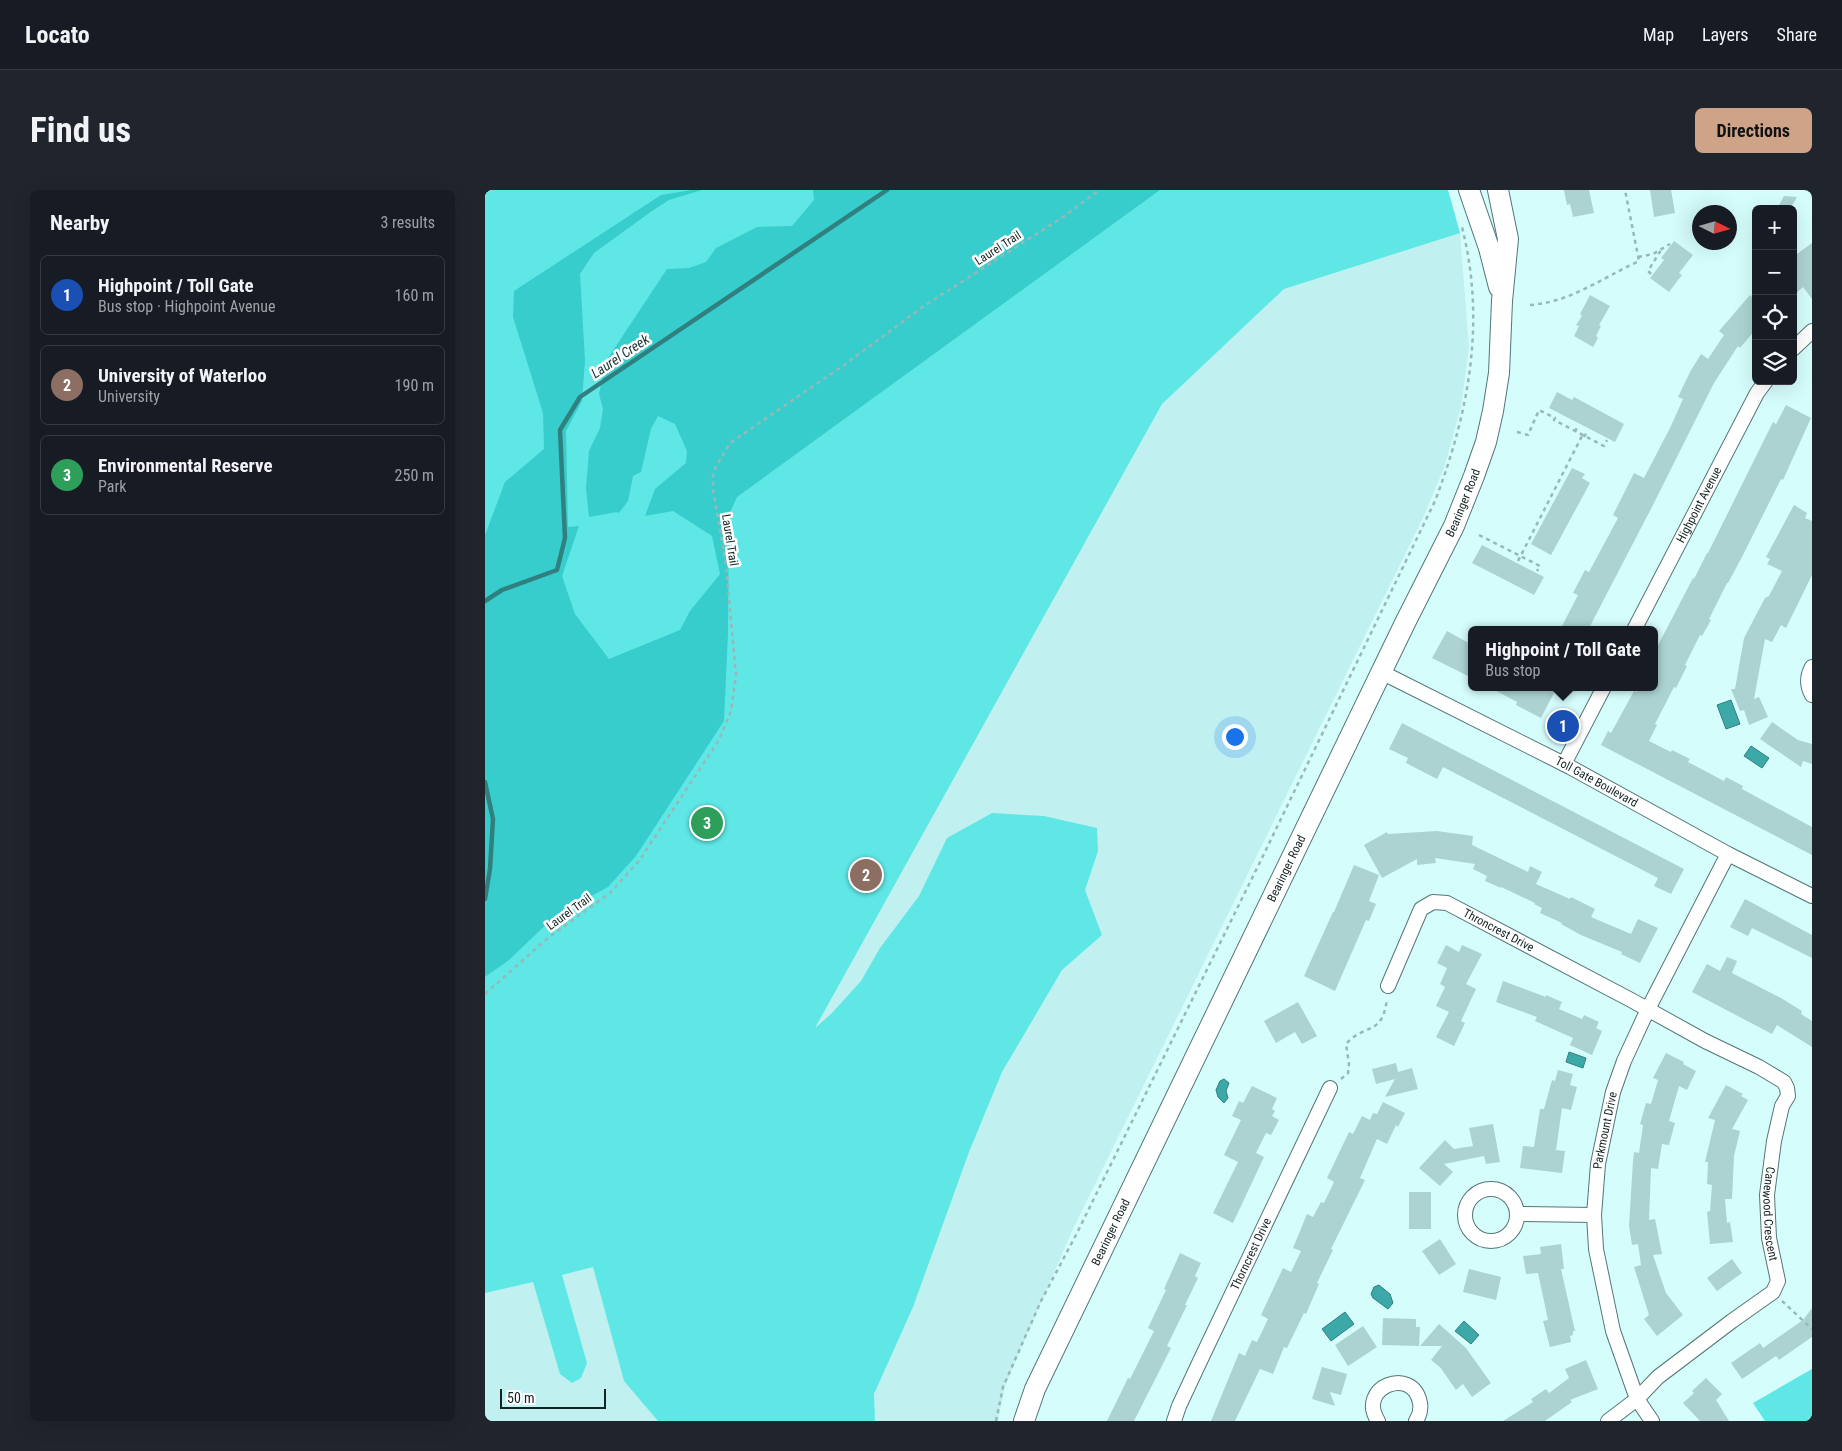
<!DOCTYPE html>
<meta charset="utf-8">
<style>
body{margin:0;font-family:"Roboto Condensed",sans-serif;background:#20242c;color:#f1f3f6}
.controls{position:absolute;right:15px;top:15px;display:grid;overflow:hidden;border-radius:8px;box-shadow:0 5px 20px #0002}
.controls button{width:45px;height:45px;display:grid;place-items:center;padding:0;border:0;border-bottom:1px solid #363941;background:#171b24;color:#f1f3f6;font:25px sans-serif}
.compass{position:absolute;left:1207px;top:15px;width:45px;height:45px;border-radius:50%;background:#171b24;box-shadow:0 5px 20px #0002;rotate:95deg}
.scale{position:absolute;left:15px;bottom:12px;width:106px;box-sizing:border-box;padding-left:5px;border:2px solid #142323;border-top:0;font-size:14px;line-height:18px;white-space:nowrap;color:#142323;-webkit-text-stroke:4px #fff;paint-order:stroke}
.you{position:absolute;left:749px;top:546px;width:18px;height:18px;margin:-12px;border:4px solid #fff;border-radius:50%;background:#1a73e8;box-shadow:0 0 0 8px #1a73e833}
.badge{display:grid;place-items:center;width:32px;height:32px;border-radius:50%;background:#cea388;color:#fff;font-size:16px;font-weight:700}
.pin{position:absolute;translate:-50% -50%;border:2px solid #fff;box-shadow:0 1px 5px #0006}
.popup{position:absolute;left:983px;top:436px;width:190px;height:65px;box-sizing:border-box;display:grid;place-content:center;border-radius:8px;background:#171b24;filter:drop-shadow(0 1px 4px #0005);font-size:16px;white-space:nowrap;color:#9ea1a6}
.popup b{font-size:19px;color:#f1f3f6}
.popup::after{content:'';position:absolute;left:50%;top:100%;margin-left:-10px;border:10px solid transparent;border-top-color:#171b24}
.list{margin:0;padding:0;list-style:none}
h2{display:flex;justify-content:space-between;align-items:center;height:65px;margin:0;padding:0 20px;font-size:21px}
h2 small{font-size:16px;font-weight:400;color:#9ea1a6}
.list li{display:grid;grid-template-columns:32px 1fr auto;gap:15px;align-items:center;box-sizing:border-box;height:80px;margin:0 10px 10px;padding:0 10px;border:1px solid #363941;border-radius:8px}
.list b{display:block;font-size:19px;white-space:nowrap}
.list p{margin:0;font-size:16px;white-space:nowrap;color:#9ea1a6}
.list em{font-size:16px;font-style:normal;color:#9ea1a6}
.icon{flex:none;width:28px;height:28px;fill:none;stroke:currentColor;stroke-width:2;stroke-linecap:round;stroke-linejoin:round}
.map{position:relative;flex:none;width:1327px;height:1231px;overflow:hidden;border-radius:8px}
header{display:flex;align-items:center;gap:30px;box-sizing:border-box;height:70px;padding:0 25px;background:#171b24;border-bottom:1px solid #363941}
header strong{font-size:24px}
nav{display:flex;gap:28px;margin-inline-start:auto;font-size:18px}
.intro{display:flex;align-items:center;justify-content:space-between;box-sizing:border-box;height:120px;padding:0 30px}
h1{margin:0;font-size:35px}
.button{padding:12px 22px;border-radius:8px;background:#cea388;color:#111;font-size:18px;font-weight:700}
main{display:flex;gap:30px;padding:0 30px}
aside{flex:1;background:#171b24;border-radius:8px;box-shadow:0 5px 20px #0002}
.map>svg:first-child{display:block}
.built{fill:#c0f1f0}
.green{fill:#5fe7e6}
.forest{fill:#37cdcc}
.water{fill:#3da8a8;stroke:#318080}
.lines{fill:none;stroke-linecap:round;stroke-linejoin:round}
.stream{stroke:#318080;stroke-width:4.5}
.building{fill:#acd3d2}
.street-casing{stroke:#537676;stroke-width:16}
.secondary-casing{stroke:#537676;stroke-width:22}
.path{stroke:#98b8b7;stroke-width:2.5;stroke-dasharray:4 4;stroke-linecap:butt}
.street{stroke:#fff;stroke-width:14}
.secondary{stroke:#fff;stroke-width:20}
.labels{text-anchor:middle;dominant-baseline:central;stroke-width:5;stroke-linejoin:round;paint-order:stroke}
.street-label{font-size:12px;fill:#142323;stroke:#fff}
.water-label{font-size:14px;font-style:italic;fill:#1a3332;stroke:#fff}
</style>
<header>
<strong>Locato</strong>
<nav><a>Map</a><a>Layers</a><a>Share</a></nav>
</header>
<div class="intro"><h1>Find us</h1><a class="button">Directions</a></div>
<main>
<aside>
<h2>Nearby<small>3 results</small></h2>
<ul class="list">
<li><span class="badge" style="background:#1a4fb4">1</span><div><b>Highpoint / Toll Gate</b><p>Bus stop · Highpoint Avenue</p></div><em>160 m</em></li>
<li><span class="badge" style="background:#8d6e63">2</span><div><b>University of Waterloo</b><p>University</p></div><em>190 m</em></li>
<li><span class="badge" style="background:#2e9e5b">3</span><div><b>Environmental Reserve</b><p>Park</p></div><em>250 m</em></li>
</ul>
</aside>
<div class="map">
<svg width="1327" height="1231" viewBox="0 0 1327 1231">
<rect width="100%" height="100%" fill="#d5fdfc"/>
<path class="built" d="M0 0H963L975 43 984 158 976 217 959 278 937 330 588 1039 520 1196 513 1231H0Z"/>
<path class="green" d="M0 0H963L975 43 799 99 677 214 330 838 346 824 376 791 395 758 434 706 462 648 507 623 559 626 612 638 613 661 600 700 617 745 577 780 517 882 484 962 428 1117 389 1204 390 1231H173L139 1191 108 1077 77 1085 102 1173 96 1188 87 1193 75 1184 48 1092 0 1103Z
M1327 1179V1231H1280L1268 1213Z"/>
<path class="forest" d="M207 0H217L184 10 167 21 109 63 95 84 100 171 97 211 81 241 83 337 94 336 77 386 90 424 124 469 195 440 205 421 235 384 227 346 188 321 160 326 170 299 201 273 202 261 190 234 173 226 166 239 156 282 148 286 143 311 134 323 132 322 104 327 101 298 104 261 115 238 118 219 114 204 121 171 182 79 204 78 221 72 231 58 272 37 307 36 329 10 328 0H675L252 307 244 325 243 443 239 531 151 666 123 697 70 726 24 770 0 787V345L20 292 59 259 58 223 28 127 29 101 176 5Z"/>
<path class="water" d="M1246 510 1255 534 1241 539 1232 515Z
M1266 556 1284 568 1277 578 1259 566Z
M1084 862 1101 868 1098 878 1081 872Z
M739 889 744 893 741 901 743 908 739 913 733 907 731 900 735 891Z
M894 1095 905 1104 908 1113 903 1119 888 1108 886 1104 889 1097Z
M860 1122 869 1134 846 1151 837 1139Z
M979 1131 994 1145 986 1154 970 1141Z"/>
<g class="lines">
<path class="stream" d="M0 411 17 400 72 380 80 348 75 240 95 207 402 0
M0 592 8 629 5 679 0 709"/>
</g>
<path class="building" d="M1079 0H1104L1109 23 1088 27 1085 14 1082 15Z
M1165 0H1186L1190 23 1169 27Z
M1299 6 1312 7 1305 19H1292Z
M1189 51 1208 65 1194 83 1197 85 1184 102 1165 88 1179 70 1176 68Z
M1327 53V109L1318 97 1308 106V67Z
M1105 105 1125 116 1114 135 1116 136 1111 146 1113 148 1108 157 1089 146 1094 136 1091 135 1097 126 1095 124Z
M1265 105 1271 111V139L1255 158 1253 156 1229 193 1169 313 1103 440H1075L1093 405 1088 403 1100 380 1104 382 1133 328 1128 325 1149 283 1159 288 1186 236 1198 209 1193 207 1205 182 1216 164 1223 169 1239 145 1234 141Z
M1072 202 1087 210 1089 207 1139 234 1130 252 1064 218Z
M1301 215 1326 228 1298 290 1296 289 1257 367 1243 393H1242L1224 429 1226 430 1217 446 1215 445 1200 475 1202 476 1191 498 1189 497 1170 534 1172 535 1164 551 1186 562 1187 560 1205 569 1203 572 1239 591 1241 587 1258 596 1257 599 1327 637V665L1116 555 1123 541 1126 543 1149 501 1152 502 1154 497H1169V463L1208 388 1209 389 1222 363H1223L1288 232 1291 234Z
M1087 278 1100 284 1097 288 1105 293 1066 365 1046 354Z
M1309 315 1322 323 1320 328 1327 331V385L1301 438 1296 435 1287 452 1280 449 1269 509 1274 507 1283 527 1264 535 1259 520 1255 521 1246 499H1250L1259 448 1280 408 1284 406 1297 381 1282 374 1285 369 1281 367Z
M997 355 1059 387 1049 405 987 373Z
M962 441 987 455V488L947 468Z
M1004 497H1072L1056 528 1031 515 1032 512Z
M1287 532 1313 550 1327 554V574L1318 571 1316 577 1275 549Z
M917 533 1199 679 1186 704 1169 696 1173 688 958 577 952 589 921 573 923 568 904 559Z
M952 641 988 646 987 655 1043 682 1045 676 1057 682 1051 694 1085 709 1086 707 1110 719 1106 727 1146 744 1153 729 1173 738 1155 773 1136 764 1137 762 1096 745 1076 734 1077 733 1055 723 1057 718 1049 714 1050 713 1016 697V698L1000 691 1002 686 988 679 990 674 950 668 951 673 932 675V669L897 688 879 655 902 642 903 644Z
M869 675 894 685 884 711 891 714 884 731 881 730 850 801 819 786 848 722H849Z
M1260 709 1327 745V768L1267 738 1263 746 1245 737Z
M961 755 974 762 977 755 997 764 981 794 991 799 976 831 980 833 969 856 951 847 964 822 951 816 960 797 955 794 962 778 952 773Z
M1242 767 1252 771 1247 783 1296 808 1317 821 1316 824 1327 831V857L1292 835 1287 844 1207 802 1222 774 1235 781Z
M1018 791 1061 807V805L1077 812 1074 819 1097 829 1099 825 1114 832 1111 838 1117 841 1107 865 1085 855 1088 848 1050 831 1052 827 1011 812Z
M813 812 832 846 817 854 810 842 791 853 779 831Z
M1181 863 1199 872 1198 874 1211 881 1202 900 1194 896 1184 931 1190 933 1184 955 1177 954 1173 979 1166 978 1164 1030 1170 1029 1177 1064 1168 1065 1181 1103 1198 1125 1172 1146 1159 1129 1164 1125 1149 1077 1156 1075 1153 1054 1147 1055 1144 1036 1148 971 1149 962 1154 963 1158 935 1155 934 1161 913 1166 914 1173 890 1168 888Z
M911 873 913 882 927 878 933 899 900 907 910 889 891 894 887 879Z
M1073 880 1088 884 1085 895 1092 897 1086 920 1077 918 1071 960 1080 961 1077 983 1035 978 1038 956 1049 957 1055 919H1059L1067 890 1070 891Z
M1241 895 1258 904 1256 906 1263 910 1247 939 1255 941 1249 966 1247 1009H1240L1242 1033 1245 1032 1248 1052 1225 1054 1222 1022 1225 1021 1227 995 1222 994 1223 972H1220L1230 930 1223 928Z
M767 896 792 908 787 919 790 921 787 926 794 930 786 945 781 943 771 963 779 967 748 1033 728 1023 753 972 739 965 756 930 747 926 754 911 758 913Z
M898 912 920 923 913 937 911 935 902 954 892 949 875 988 880 990 846 1059 848 1060 832 1093 834 1094 821 1124 819 1123 802 1158 799 1157 788 1184 775 1179 750 1231H726L754 1163 760 1166 767 1150 772 1152 783 1129 776 1125 798 1078 806 1082 816 1061 808 1058 822 1024 828 1027 836 1012 839 1013 849 992 842 988 864 942 868 944 877 926 885 930 888 923 892 924Z
M1008 934 1015 972 1001 974 999 966 959 974 968 982 955 996 934 978 960 950 969 959 988 956 984 938Z
M924 1002H946V1039H924Z
M955 1049 971 1074 954 1085 937 1061Z
M1076 1054 1079 1079H1076L1090 1141H1088V1145L1085 1146 1086 1152 1065 1157 1058 1131 1063 1130 1053 1083 1041 1084 1038 1066 1056 1064 1055 1057Z
M695 1063 716 1073 710 1086 713 1088 700 1115H702L682 1156 686 1158 649 1231H622L643 1188 645 1189 669 1141 663 1138 681 1100 679 1099Z
M1247 1069 1257 1083 1232 1101 1222 1088Z
M984 1079 1016 1087 1011 1110 978 1102Z
M1327 1118V1147L1294 1170 1291 1166 1257 1189 1246 1173 1275 1153 1278 1158 1318 1130Z
M898 1128 931 1129V1137H935L934 1156 897 1155Z
M954 1134 981 1158 1006 1193 987 1207 978 1194 971 1200 955 1177 946 1170 957 1156H935Z
M878 1136 892 1157 863 1176 850 1155Z
M1101 1170 1113 1199 1085 1210 1087 1212 1060 1231H1018L1048 1212 1046 1209 1061 1199 1064 1203 1084 1188 1080 1179Z
M837 1177 862 1184 856 1205 845 1202 850 1216 827 1209Z
M1221 1188 1237 1204 1231 1210 1244 1231H1215L1198 1213 1209 1203 1207 1201Z"/>
<g class="lines">
<g class="street-casing">
<g id="street">
<path d="M1308 159 1327 141"/>
<path id="s1" d="M1149 440 1272 203 1281 191"/>
<path d="M1327 477C1322 486 1322 496 1327 505"/>
<path id="s2" d="M896 482 1085 577 1243 664 1327 706"/>
<path d="M1079 574 1119 497"/>
<path id="s3" d="M903 796 936 719 948 712 962 713 1146 810 1220 851 1274 877 1299 892 1302 898 1303 906 1297 916 1289 951 1282 1005 1284 1048 1293 1091 1288 1102 1247 1131 1173 1187 1152 1209 1123 1231"/>
<circle cx="1006" cy="1025" r="26"/>
<path d="M1032 1024 1109 1025"/>
<path id="s4" d="M689 1231 694 1216 716 1169 845 898"/>
<path d="M893 1231C871 1197 928 1175 935 1213 936 1219 935 1225 931 1231"/>
<path id="s5" d="M1167 1231 1152 1209 1128 1141 1111 1059 1109 1025 1113 974 1128 902 1139 871 1163 819 1243 664"/>
</g>
</g>
<g class="secondary-casing">
<g id="secondary">
<path d="M984 0 1004 58 1014 97"/>
<path id="s6" d="M539 1231 550 1199 920 433 969 336 989 286 1001 252 1008 221 1014 183 1017 111 1023 49 1013 0"/>
</g>
</g>
<path class="path" d="M1153 67 1168 64 1185 54
M1166 84 1163 81 1176 60
M1045 115C1086 112 1117 88 1154 71L1140 0
M1032 242 1043 245 1054 220 1070 228 1069 230 1119 256 1122 250
M1090 242 1093 235
M1099 247 1103 240
M994 345 1055 376 1052 381
M1033 371 1097 246
M0 804 63 748 125 703 154 671 234 550 246 521 251 485 241 374 228 300V282L245 253 359 175 439 116 578 27 614 0
M856 889 863 883 864 874 861 854C881 832 897 847 902 809
M1297 1111 1327 1139
M511 1231 518 1197 556 1111 592 1043 777 668 950 311C984 222 1001 132 977 37"/>
<use href="#street" class="street"/>
<use href="#secondary" class="secondary"/>
</g>
<g class="labels">
<g class="street-label">
<text transform="translate(513 58) rotate(-33)">Laurel Trail</text>
<text stroke="none"><textPath href="#s6" startOffset="1018">Bearinger Road</textPath></text>
<text stroke="none"><textPath href="#s1" startOffset="141">Highpoint Avenue</textPath></text>
<text transform="translate(245 350) rotate(81)">Laurel Trail</text>
<text stroke="none"><textPath href="#s2" startOffset="242">Toll Gate Boulevard</textPath></text>
<text stroke="none"><textPath href="#s6" startOffset="612">Bearinger Road</textPath></text>
<text transform="translate(84 722) rotate(-36)">Laurel Trail</text>
<text stroke="none"><textPath href="#s3" startOffset="170">Throncrest Drive</textPath></text>
<text stroke="none"><textPath href="#s5" startOffset="302">Parkmount Drive</textPath></text>
<text stroke="none"><textPath href="#s3" startOffset="629">Canewood Crescent</textPath></text>
<text stroke="none"><textPath href="#s6" startOffset="208">Bearinger Road</textPath></text>
<text stroke="none"><textPath href="#s4" startOffset="184">Thorncrest Drive</textPath></text>
</g>
<g class="water-label">
<text transform="translate(135 166) rotate(-34)">Laurel Creek</text>
</g>
</g>
</svg>
<div class="controls">
<button>+</button>
<button>−</button>
<button><svg class="icon" aria-label="locate" viewBox="0 0 24 24"><circle cx="12" cy="12" r="6"/><path d="M12 2v4M12 18v4M2 12h4M18 12h4"/></svg></button>
<button><svg class="icon" aria-label="layers" viewBox="0 0 24 24"><path d="M12 4l9 5-9 5-9-5zM3 14l9 5 9-5"/></svg></button>
</div>
<svg class="compass" viewBox="-18 -18 36 36"><path d="M0-13l5 13h-10z" fill="#e53935"/><path d="M0 13l5-13h-10z" fill="#9ea1a6"/></svg>
<div class="scale">50 m</div>
<div class="you"></div>
<div class="pin badge" style="left:1078px;top:536px;background:#1a4fb4">1</div>
<div class="popup"><b>Highpoint / Toll Gate</b>Bus stop</div>
<div class="pin badge" style="left:381px;top:685px;background:#8d6e63">2</div>
<div class="pin badge" style="left:222px;top:633px;background:#2e9e5b">3</div>
</div>
</main>
